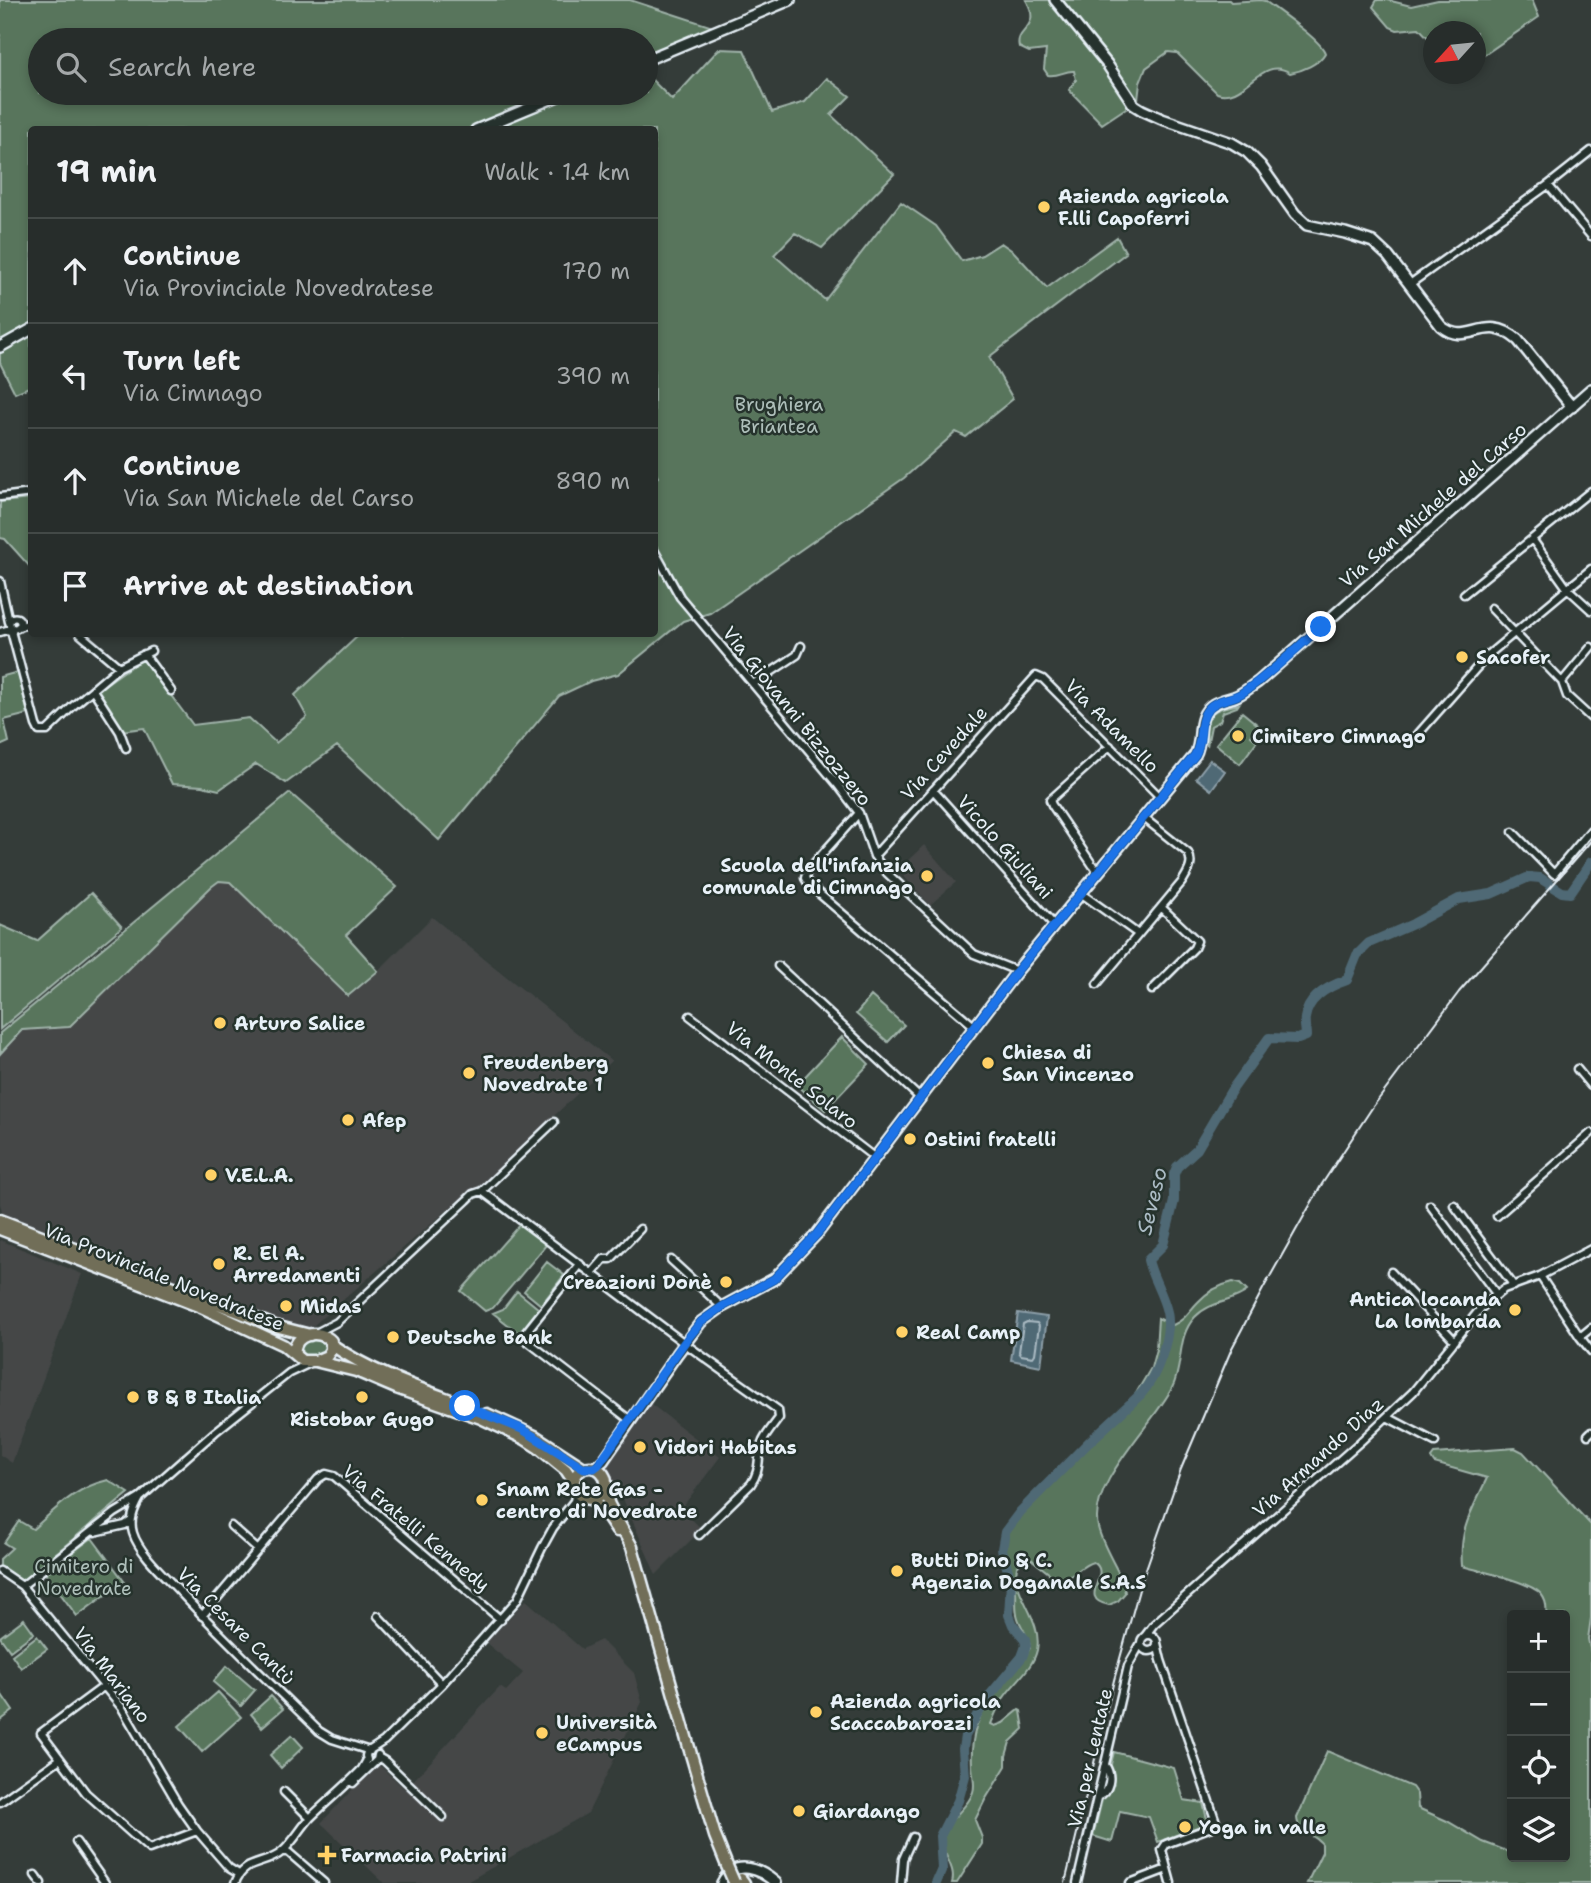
<!DOCTYPE html>
<meta charset="utf-8">
<style>
body{margin:0;font-family:"Shantell Sans",sans-serif;background:#333937;color:#f1f3f6}
.controls{position:absolute;right:21px;bottom:21px;display:grid;overflow:hidden;border-radius:7px;box-shadow:0 4px 10px #0003}
.controls button{width:63px;height:63px;display:grid;place-items:center;padding:0;border:0;border-bottom:2px solid #434947;background:#272d2b;color:#f1f3f6;font:35px sans-serif}
.compass{position:absolute;left:1423px;top:21px;width:63px;height:63px;border-radius:50%;background:#272d2b;box-shadow:0 4px 10px #0003;rotate:243deg}
.stop{position:absolute;width:21px;height:21px;margin:-16px;border:5px solid #1a73e8;border-radius:50%;background:#fff}
.stop.end{background:#1a73e8;border-color:#fff;box-shadow:0 2px 7px #0008}
.list{margin:0;padding:0;list-style:none}
h2{display:flex;justify-content:space-between;align-items:center;height:91px;margin:0;padding:0 28px;font-size:30px}
h2 small{font-size:23px;font-weight:400;color:#a4a8a9}
.list li{display:grid;grid-template-columns:46px 1fr auto;gap:21px;align-items:center;box-sizing:border-box;height:105px;padding:0 28px;border-top:2px solid #434947}
.list b{display:block;font-size:26px;white-space:nowrap}
.list p{margin:0;font-size:23px;white-space:nowrap;color:#a4a8a9}
.list em{font-size:23px;font-style:normal;color:#a4a8a9}
.icon{flex:none;width:38px;height:38px;fill:none;stroke:currentColor;stroke-width:2;stroke-linecap:round;stroke-linejoin:round}
.map{position:relative;flex:none;width:1591px;height:1883px;overflow:hidden}
.search{position:absolute;background:#272d2b;box-shadow:0 4px 10px #0003;left:28px;top:28px;width:630px;height:77px;display:flex;align-items:center;gap:18px;box-sizing:border-box;padding:0 24px;border-radius:38px;color:#a4a8a9;font-size:26px}
.panel{position:absolute;background:#272d2b;box-shadow:0 4px 10px #0003;left:28px;top:126px;width:630px;height:511px;border-radius:7px}
.map>svg:first-child{display:block}
.built{fill:#444747}
.green{fill:#58755c;stroke:#a0b3aa;stroke-width:2}
.water{fill:#506975;stroke:#8d9fa9;stroke-width:2}
.lines{fill:none;stroke-linecap:round;stroke-linejoin:round}
.shore{stroke:#abbbc4;stroke-width:2}
.river{stroke:#506975;stroke-width:10}
.street-casing{stroke:#e8f1f8;stroke-width:11}
.secondary-casing{stroke:#e8f1f8;stroke-width:14}
.primary-casing{stroke:#e8f1f8;stroke-width:15}
.street{stroke:#26332d;stroke-width:6}
.secondary{stroke:#26332d;stroke-width:9}
.primary{stroke:#716e59;stroke-width:10}
.rail{stroke:#e8f1f8;stroke-width:2}
.primary-bridge-casing{stroke:#e8f1f8;stroke-width:15;stroke-linecap:butt}
.primary-bridge{stroke:#716e59;stroke-width:10}
.route{stroke:#1a73e8;stroke-width:9}
.poi-dot{fill:#ffd166;stroke:#26332d;stroke-width:2.5}
.labels{text-anchor:middle;dominant-baseline:central;stroke-width:5;stroke-linejoin:round;paint-order:stroke}
.poi-label{font-size:19px;font-weight:bold;fill:#e8f1f8;stroke:#26332d;text-anchor:start}
.park-label{font-size:19px;fill:#aebfba;stroke:#26332d}
.street-label{font-size:19px;fill:#e8f1f8;stroke:#26332d}
.water-label{font-size:21px;font-style:italic;fill:#abbbc4;stroke:#26332d}
</style>
<div class="map">
<svg width="1591" height="1883" viewBox="0 0 1591 1883">
<rect width="100%" height="100%" fill="#343c39"/>
<filter id="ink" filterUnits="userSpaceOnUse"><feTurbulence type="fractalNoise" baseFrequency=".0143" numOctaves="2"/><feDisplacementMap in="SourceGraphic" scale="14" xChannelSelector="R" yChannelSelector="G"/><feConvolveMatrix kernelMatrix="1 2 1 2 8 2 1 2 1" color-interpolation-filters="sRGB"/></filter>
<g filter="url(#ink)">
<path class="built" d="M924 845 956 882 930 905 898 870Z
M219 881 230 882 348 996 378 971 432 917 612 1061 480 1186 466 1194 307 1331 218 1300 4 1218 0 1204V1054L22 1030 69 1027 211 887Z
M0 1240 82 1274 12 1463 0 1455Z
M647 1401 720 1457 681 1509 702 1529 656 1575 623 1499 608 1478 603 1464Z
M526 1600 582 1649 601 1640 634 1673 642 1702 588 1813 465 1883H384L321 1823 377 1763 407 1791 412 1782 500 1687 506 1691 523 1673 486 1643Z"/>
<path class="green" d="M0 0H630L716 28 646 57V40H40V93H560L471 129 32 130 31 326 0 345Z
M1026 0H1229L1231 2 1261 0 1265 1C1278 11 1321 40 1325 53 1319 64 1302 71 1290 73 1261 54 1245 103 1217 93L1177 53 1168 52 1146 68 1140 83 1138 100 1102 124 1069 90 1076 80 1074 71C1065 70 1058 77 1048 75L1044 69 1046 50 1029 52 1019 47C1014 28 1043 29 1026 0Z
M1377 0H1387L1411 6 1438 0H1532L1539 17 1484 55 1476 57V32H1434L1433 43 1419 28 1397 30 1390 27 1373 7Z
M719 49 744 50 772 112 805 102 827 78 850 96 831 115 894 174 822 248 795 233 774 255 825 300 901 202 936 226 962 261 982 255 1001 243 1014 252 1047 288 1117 237 1126 253 989 357 1013 399 966 437 956 432 904 478 710 613 683 621 618 674 591 681 559 696 439 840 337 746 286 783 256 764 219 790 202 786 172 784 144 728 121 731 96 691 143 658 193 725 249 718 276 743 307 717 295 695 360 634H654V479L658 477 654 470V130L476 129 565 93H646V74L672 100Z
M31 334V390L29 387 15 393 0 363V352Z
M31 499H32L31 568 5 539 0 538V502Z
M18 672 28 714 4 720 9 742 0 746V677Z
M1239 704 1237 707 1223 712 1220 721 1211 726 1207 746C1206 731 1203 713 1222 708 1228 706 1233 706 1239 704Z
M1242 712 1258 725 1251 736 1257 741 1240 764 1216 744Z
M290 793 397 887 346 935 378 971 348 996 230 882 219 881 211 887 69 1027 22 1030 0 1054V1033Z
M91 893 122 927 0 1029V925L37 941Z
M871 996 904 1025 888 1042 856 1014Z
M842 1037 869 1064 825 1110 797 1085Z
M520 1224 547 1244 493 1308 485 1311 461 1291Z
M547 1262 564 1275 541 1305 524 1291Z
M1233 1282 1240 1284 1247 1291C1232 1303 1210 1301 1195 1317 1176 1337 1184 1365 1172 1388 1153 1425 1088 1484 1098 1527 1102 1544 1113 1561 1120 1576L1123 1579 1125 1593 1118 1601 1109 1605C1075 1599 1114 1573 1093 1562 1081 1565 1075 1576 1063 1580L1055 1578 1031 1559H1025L1017 1567C1011 1594 1043 1618 1037 1650 1033 1669 1013 1683 1003 1699 998 1706 995 1715 991 1724L995 1726 1003 1723 1019 1710 1021 1711 1024 1729 1010 1742 1006 1756V1766L985 1800 975 1820 982 1838V1844L957 1883H952C957 1866 940 1854 943 1837 947 1818 968 1809 973 1792 976 1784 972 1774 972 1765 971 1751 973 1731 980 1718 992 1692 1017 1673 1030 1648 1030 1637 1021 1628 1018 1618 1014 1607 1018 1596 1015 1585 1007 1552 993 1538 1025 1512L1024 1508 1132 1400 1151 1368 1156 1349 1158 1318 1173 1325C1185 1320 1189 1311 1198 1302 1207 1292 1220 1285 1233 1282Z
M517 1291 539 1309 520 1334 493 1313 503 1309Z
M318 1340 327 1343V1348C321 1357 310 1358 301 1353L300 1348C305 1341 311 1340 318 1340Z
M1515 1448 1523 1452 1591 1525V1618L1588 1639 1591 1653V1883H1307L1322 1852V1844C1314 1833 1298 1834 1297 1818L1327 1751 1412 1787 1417 1794 1418 1808 1447 1821 1483 1842 1512 1853V1857H1565V1615H1546C1547 1608 1546 1600 1541 1594 1529 1581 1480 1571 1462 1566 1459 1528 1472 1511 1487 1478L1434 1463 1431 1458 1434 1454Z
M108 1480 129 1493 21 1582 0 1567V1559L12 1548 4 1543 19 1521 33 1529C58 1507 74 1488 108 1480Z
M92 1538 124 1581 77 1616 45 1573Z
M24 1619 34 1633 10 1651 0 1637Z
M37 1636 47 1649 21 1668 12 1655Z
M227 1666 255 1690 241 1706 213 1682Z
M0 1692 13 1711 0 1721Z
M218 1692 241 1717 202 1752 179 1726Z
M271 1696 283 1709 262 1727 251 1714Z
M292 1735 303 1747 281 1768 270 1755Z
M1114 1752 1174 1768 1184 1800 1203 1803 1208 1823 1158 1842 1149 1817 1120 1811 1112 1842 1093 1836Z"/>
<path class="water" d="M1210 760 1225 771 1211 790 1196 778Z
M1018 1313 1047 1317 1041 1366 1011 1360Z"/>
<g class="lines">
<path class="shore" d="M1027 1322 1037 1323 1039 1326 1035 1354 1033 1357 1021 1355 1019 1352 1023 1324Z"/>
<path class="river" d="M936 1883 942 1869 940 1836 958 1801 965 1776 963 1749 965 1736 986 1700 1022 1657 1026 1646 1025 1639 1013 1625 1009 1615 1011 1582 1002 1549 1005 1532 1020 1512 1088 1443 1141 1394C1157 1376 1172 1336 1167 1312 1163 1294 1152 1278 1148 1260L1163 1245 1174 1201V1174L1177 1167 1197 1149 1231 1091 1269 1038 1298 1039 1306 1036C1306 1030 1304 1023 1305 1018 1308 997 1329 986 1347 980L1357 955 1369 943 1413 924 1459 899 1491 894 1529 877 1540 878 1562 892 1570 893 1591 862"/>
<g class="street-casing">
<path id="street" d="M1548 185 1591 236
M1410 284 1548 185 1591 151
M0 497 32 493
M1532 539 1567 588 1591 610
M654 550 680 597 837 784 859 813 874 856 887 873 974 954 1017 971
M0 581 9 622
M1464 594 1591 491
M1491 608 1562 682
M9.5 623a5.5 5.5 0 1 1 11 0a5.5 5.5 0 1 1-11 0Z
M10 627 36 725 39 731H47L73 706 119 667 151 651
M18 627 32 623
M0 632 7 630 12 632
M80 634 119 667
M1591 647 1562 682 1567 696 1591 718
M144 654 171 691
M753 684 797 655 801 646
M93 690 120 732 126 748
M1412 741 1488 655 1591 569
M933 790 1054 925
M859 813 807 871 805 878 809 885 975 1027
M1513 832 1554 874 1591 830
M874 856 1036 676 1043 679 1160 797
M1098 873 1052 805 1050 800 1110 746
M1082 894 1138 934
M778 966 921 1099
M1097 984 1182 882C1188 872 1194 864 1188 853L1144 818
M1152 990 1194 948 1197 941 1161 907
M690 1016 875 1158
M1577 1069 1591 1086
M482 1191 684 1343 778 1410 779 1418C774 1425 767 1433 763 1441 756 1458 762 1468 751 1484L699 1535
M1430 1205 1497 1295
M1454 1205 1514 1286
M1497 1216 1591 1133
M671 1260 722 1307
M580 1264 522 1337 630 1420
M1391 1272 1455 1341
M592 1273 604 1259H611L640 1229
M1540 1276 1580 1337 1591 1351
M316 1333 337 1322 467 1200 473 1194 482 1191 554 1122
M1580 1337 1591 1328
M1387 1417 1435 1442
M1588 1435 1591 1432
M576 1491 574 1501 583 1497
M140 1498C134 1509 129 1520 133 1533 139 1553 165 1576 179 1591 224 1639 272 1685 319 1731L332 1739 370 1751
M231 1526 258 1550
M95 1532 125 1525 131 1521
M0 1571 22 1586 31 1597 122 1708 178 1804 197 1831 229 1868 239 1874
M22 1586 115 1513 140 1498 215 1432 289 1373 310 1363
M202 1616 318 1479 326 1474 334 1476 501 1620
M378 1616 442 1684
M1141 1643a8 8 0 1 1 16 0a8 8 0 1 1-16 0Z
M1145 1636 1154 1624 1361 1441 1413 1392 1481 1308 1504 1289 1540 1276 1591 1249
M1157 1643 1161 1660 1216 1822 1214 1826 1166 1844 1162 1850 1171 1883
M103 1687 41 1733 86 1793 149 1849 197 1831
M378 1757 385 1761 443 1817
M353 1783 377 1760 378 1755
M284 1792 310 1818
M1097 1797C1110 1792 1113 1776 1105 1765
M0 1802 60 1759
M76 1842 105 1883
M282 1852H288L324 1883
M35 1875 41 1883
M235 1883C245 1858 265 1867 283 1851 293 1842 301 1828 310 1818 327 1801 346 1786 362 1769L367 1760 366 1756 367 1752 384 1741 442 1684 517 1600 542 1548 553 1528 574 1501
M901 1883 903 1859 913 1837
M1077 1883 1128 1666 1141 1643
M1130 1883 1167 1869"/>
</g>
<g class="secondary-casing">
<path id="secondary" d="M1055 0 1107 64 1134 105 1142 110 1162 119 1232 143 1247 152 1261 166 1295 214 1307 225 1345 233 1373 242 1388 256 1441 326C1468 349 1485 311 1518 340L1572 407
M646 60 790 0
M476 130 565 93
M0 347 32 329
M594 1468 603 1461 677 1354 701 1322 722 1307 774 1279 817 1234 1017 971 1195 755C1202 742 1198 730 1203 717 1209 702 1221 701 1234 697 1243 694 1250 687 1258 682L1591 389
M722 1883C735 1858 760 1869 776 1883"/>
</g>
<g class="primary-casing">
<path id="primary" d="M0 1220 275 1326 310 1335
M0 1229 201 1307 283 1345 302 1361H315L356 1371 396 1388 481 1418 525 1439 539 1448 566 1470 574 1482
M332 1345C374 1374 419 1388 467 1406
M295 1354C292 1334 319 1328 331 1341V1350L327 1356 315 1361
M487 1414 535 1436 584 1468
M574 1483a16 16 0 1 1 32 0a16 16 0 1 1-32 0Z
M604 1490 609 1505 632 1547 688 1744 715 1836 727 1866
M591 1499 605 1513 617 1531
M741 1879 744 1883"/>
</g>
<use href="#street" class="street"/>
<use href="#secondary" class="secondary"/>
<use href="#primary" class="primary"/>
<path class="rail" d="M1065 1883 1114 1680 1140 1586 1181 1469 1232 1348 1263 1289 1322 1184 1372 1108 1459 992 1591 841"/>
<g class="primary-bridge-casing">
<path id="primary-bridge" d="M727 1866 734 1882"/>
</g>
<use href="#primary-bridge" class="primary-bridge"/>
</g>
</g>
<g class="lines" filter="url(#ink)">
<path class="route" d="M465 1406 522 1429 584 1468H594L598 1465 684 1343 701 1322 722 1307 774 1279 817 1234 1017 971 1195 755C1204 740 1197 722 1208 709 1217 698 1231 700 1242 693 1270 675 1295 649 1321 627"/>
</g>
<g class="poi-dot">
<circle cx="1044" cy="207" r="7"/>
<circle cx="1462" cy="657" r="7"/>
<circle cx="1238" cy="736" r="7"/>
<circle cx="927" cy="876" r="7"/>
<circle cx="220" cy="1023" r="7"/>
<circle cx="988" cy="1063" r="7"/>
<circle cx="469" cy="1073" r="7"/>
<circle cx="348" cy="1120" r="7"/>
<circle cx="910" cy="1139" r="7"/>
<circle cx="211" cy="1175" r="7"/>
<circle cx="219" cy="1264" r="7"/>
<circle cx="726" cy="1282" r="7"/>
<circle cx="286" cy="1306" r="7"/>
<circle cx="1515" cy="1310" r="7"/>
<circle cx="902" cy="1332" r="7"/>
<circle cx="393" cy="1337" r="7"/>
<circle cx="133" cy="1397" r="7"/>
<circle cx="362" cy="1397" r="7"/>
<circle cx="640" cy="1447" r="7"/>
<circle cx="482" cy="1500" r="7"/>
<circle cx="897" cy="1571" r="7"/>
<circle cx="816" cy="1712" r="7"/>
<circle cx="542" cy="1733" r="7"/>
<circle cx="799" cy="1811" r="7"/>
<circle cx="1185" cy="1827" r="7"/>
<path d="M323.5 1844.5h7v7h7v7h-7v7h-7v-7h-7v-7h7z"/>
</g>
<g class="labels">
<g class="poi-label">
<text x="1058" y="196">Azienda agricola<tspan x="1058" dy="22">F.lli Capoferri</tspan></text>
<text x="1476" y="657">Sacofer</text>
<text x="1252" y="736">Cimitero Cimnago</text>
<text x="913" y="865" text-anchor="end">Scuola dell'infanzia<tspan x="913" dy="22">comunale di Cimnago</tspan></text>
<text x="234" y="1023">Arturo Salice</text>
<text x="1002" y="1052">Chiesa di<tspan x="1002" dy="22">San Vincenzo</tspan></text>
<text x="483" y="1062">Freudenberg<tspan x="483" dy="22">Novedrate 1</tspan></text>
<text x="362" y="1120">Afep</text>
<text x="924" y="1139">Ostini fratelli</text>
<text x="225" y="1175">V.E.L.A.</text>
<text x="233" y="1253">R. El A.<tspan x="233" dy="22">Arredamenti</tspan></text>
<text x="712" y="1282" text-anchor="end">Creazioni Donè</text>
<text x="1501" y="1299" text-anchor="end">Antica locanda<tspan x="1501" dy="22">La lombarda</tspan></text>
<text x="300" y="1306">Midas</text>
<text x="916" y="1332">Real Camp</text>
<text x="407" y="1337">Deutsche Bank</text>
<text x="147" y="1397">B &amp; B Italia</text>
<text x="362" y="1419" text-anchor="middle">Ristobar Gugo</text>
<text x="654" y="1447">Vidori Habitas</text>
<text x="496" y="1489">Snam Rete Gas -<tspan x="496" dy="22">centro di Novedrate</tspan></text>
<text x="911" y="1560">Butti Dino &amp; C.<tspan x="911" dy="22">Agenzia Doganale S.A.S</tspan></text>
<text x="830" y="1701">Azienda agricola<tspan x="830" dy="22">Scaccabarozzi</tspan></text>
<text x="556" y="1722">Università<tspan x="556" dy="22">eCampus</tspan></text>
<text x="813" y="1811">Giardango</text>
<text x="1199" y="1827">Yoga in valle</text>
<text x="341" y="1855">Farmacia Patrini</text>
</g>
<g class="park-label">
<text x="779" y="404">Brughiera<tspan x="779" dy="22">Briantea</tspan></text>
<text x="84" y="1566">Cimitero di<tspan x="84" dy="22">Novedrate</tspan></text>
</g>
<g class="street-label">
<text transform="translate(1433 505) rotate(-41)">Via San Michele del Carso</text>
<text transform="translate(797 716) rotate(51)">Via Giovanni Bizzozzero</text>
<text transform="translate(1112 726) rotate(45)">Via Adamello</text>
<text transform="translate(944 753) rotate(-48)">Via Cevedale</text>
<text transform="translate(1005 847) rotate(48)">Vicolo Giuliani</text>
<text transform="translate(792 1075) rotate(38)">Via Monte Solaro</text>
<text transform="translate(164 1277) rotate(22)">Via Provinciale Novedratese</text>
<text transform="translate(1318 1457) rotate(-42)">Via Armando Diaz</text>
<text transform="translate(416 1528) rotate(40)">Via Fratelli Kennedy</text>
<text transform="translate(236 1626) rotate(45)">Via Cesare Cantù</text>
<text transform="translate(112 1675) rotate(53)">Via Mariano</text>
<text transform="translate(1090 1758) rotate(-77)">Via per Lentate</text>
</g>
<g class="water-label">
<text transform="translate(1152 1201) rotate(-76)">Seveso</text>
</g>
</g>
</svg>
<div class="controls">
<button>+</button>
<button>−</button>
<button><svg class="icon" aria-label="locate" viewBox="0 0 24 24"><circle cx="12" cy="12" r="6"/><path d="M12 2v4M12 18v4M2 12h4M18 12h4"/></svg></button>
<button><svg class="icon" aria-label="layers" viewBox="0 0 24 24"><path d="M12 4l9 5-9 5-9-5zM3 14l9 5 9-5"/></svg></button>
</div>
<svg class="compass" viewBox="-18 -18 36 36"><path d="M0-13l5 13h-10z" fill="#e53935"/><path d="M0 13l5-13h-10z" fill="#a4a8a9"/></svg>
<div class="stop" style="left:465px;top:1406px"></div>
<div class="stop end" style="left:1321px;top:627px"></div>
<div class="search"><svg class="icon" aria-label="search" viewBox="0 0 24 24"><circle cx="10" cy="10" r="6"/><path d="M15 15l6 6"/></svg>Search here</div>
<section class="panel">
<h2>19 min<small>Walk · 1.4 km</small></h2>
<ul class="list">
<li><svg class="icon" aria-label="ahead" viewBox="0 0 24 24"><path d="M12 20V5M6 11l6-6 6 6"/></svg><div><b>Continue</b><p>Via Provinciale Novedratese</p></div><em>170 m</em></li>
<li><svg class="icon" aria-label="left" viewBox="0 0 24 24"><path d="M17 20v-9H6M10 6l-5 5 5 5"/></svg><div><b>Turn left</b><p>Via Cimnago</p></div><em>390 m</em></li>
<li><svg class="icon" aria-label="ahead" viewBox="0 0 24 24"><path d="M12 20V5M6 11l6-6 6 6"/></svg><div><b>Continue</b><p>Via San Michele del Carso</p></div><em>890 m</em></li>
<li><svg class="icon" aria-label="arrive" viewBox="0 0 24 24"><path d="M6 21V4h12l-3 4 3 4H6"/></svg><div><b>Arrive at destination</b></div></li>
</ul>
</section>
</div>
